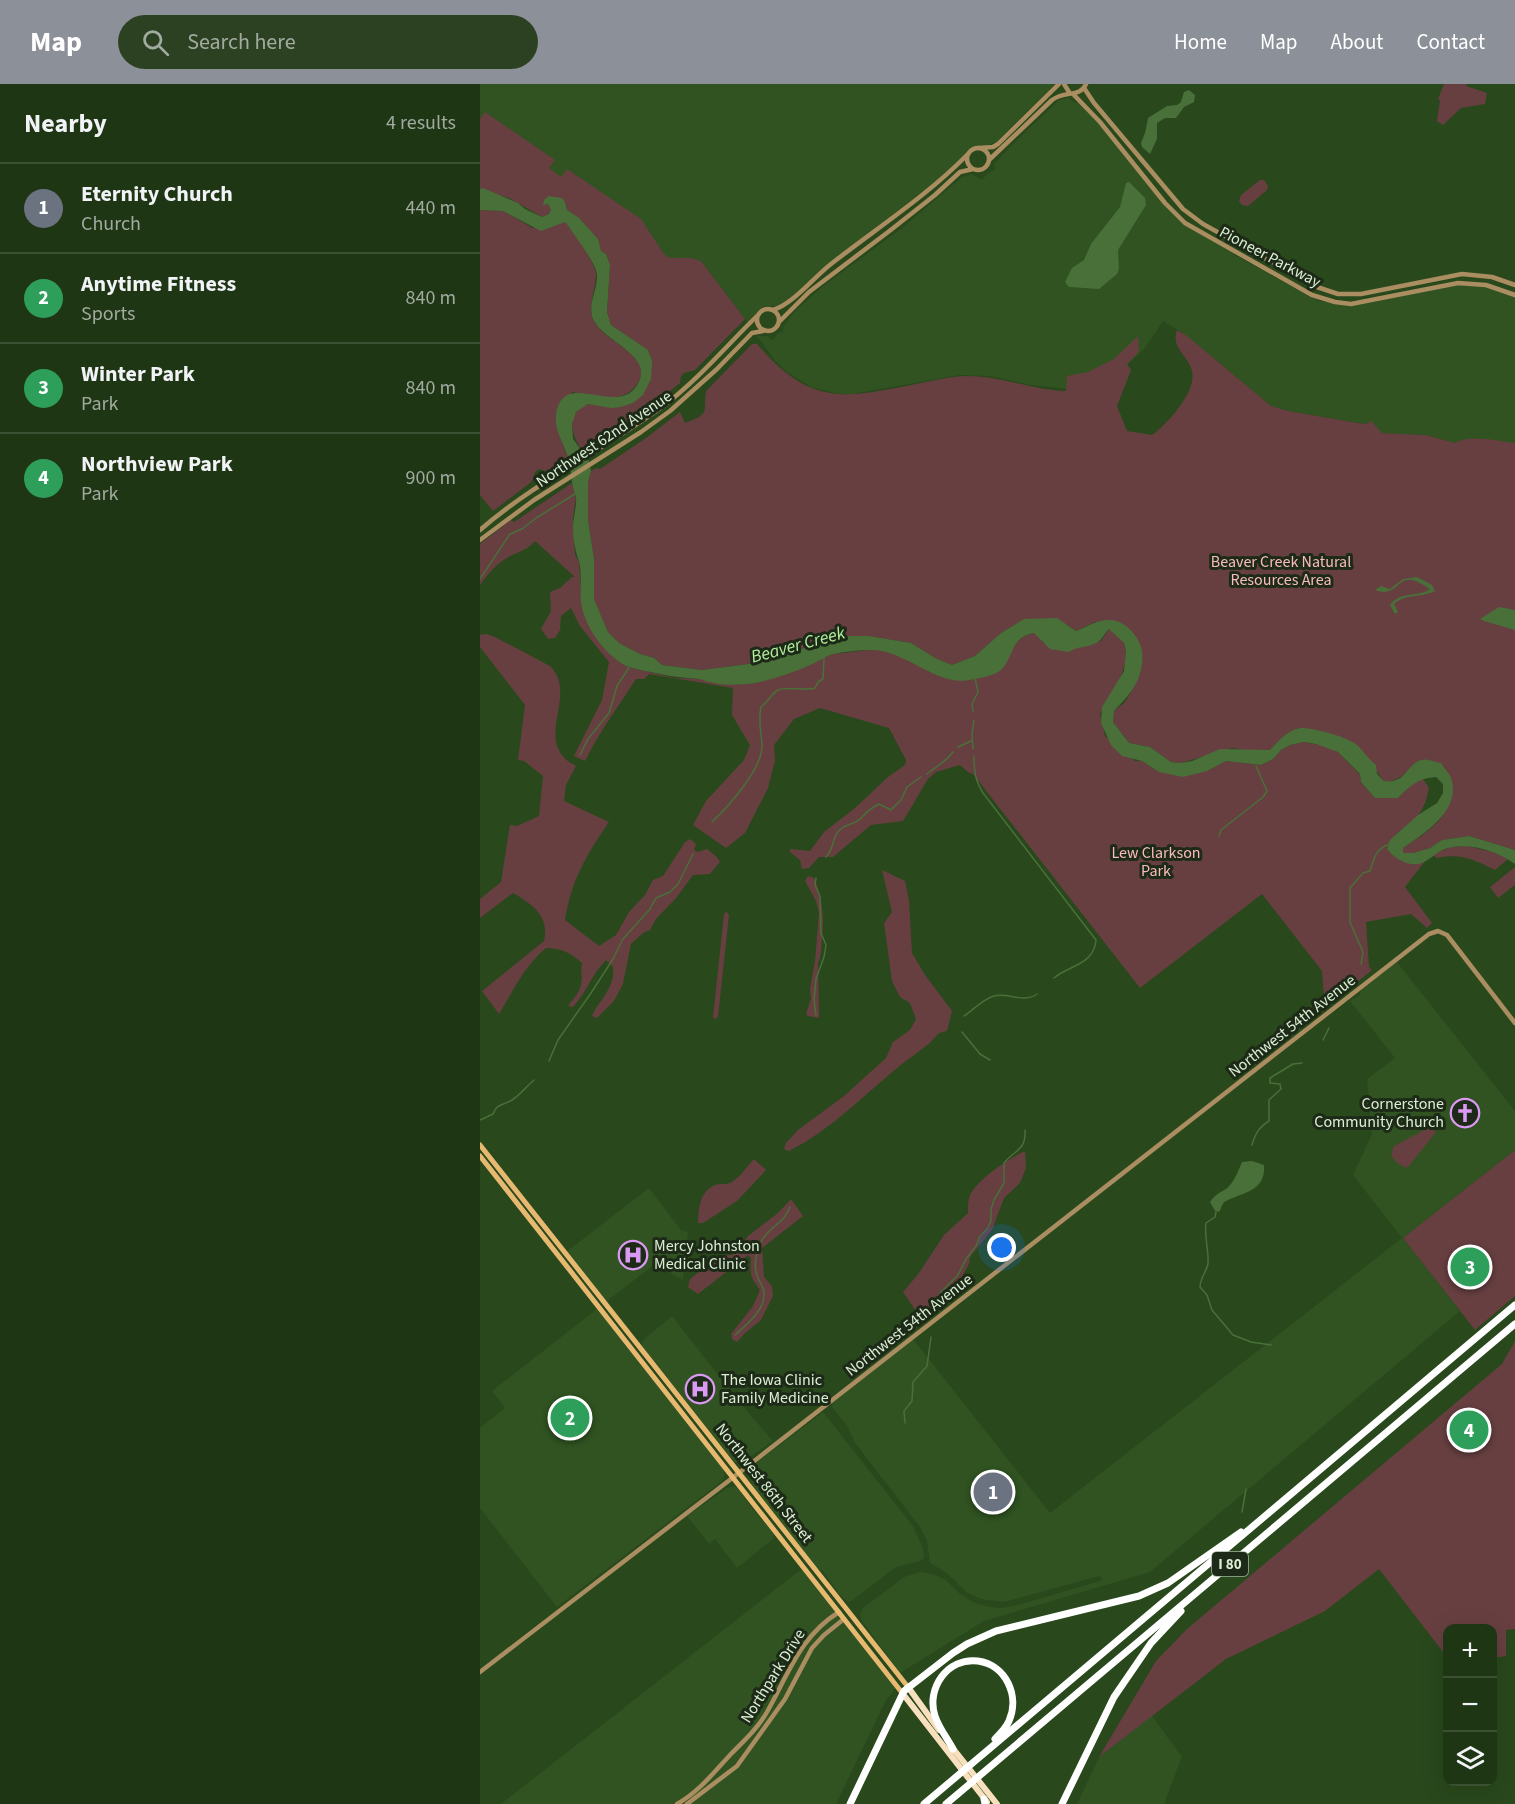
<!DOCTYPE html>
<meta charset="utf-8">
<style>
body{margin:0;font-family:"Source Sans 3",sans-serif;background:#2c4122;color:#f1f3f6}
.controls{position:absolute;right:18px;bottom:18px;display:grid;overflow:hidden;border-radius:12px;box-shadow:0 6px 24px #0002}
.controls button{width:54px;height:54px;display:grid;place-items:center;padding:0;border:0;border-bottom:2px solid #3c5034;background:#1f3615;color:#f1f3f6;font:30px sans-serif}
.you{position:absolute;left:522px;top:1164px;width:21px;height:21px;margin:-15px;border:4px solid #fff;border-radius:50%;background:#1a73e8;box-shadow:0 0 0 9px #1a73e833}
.badge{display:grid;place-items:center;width:39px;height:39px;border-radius:50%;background:#8c9099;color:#fff;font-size:20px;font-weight:700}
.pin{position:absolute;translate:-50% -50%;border:3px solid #fff;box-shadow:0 2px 6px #0006}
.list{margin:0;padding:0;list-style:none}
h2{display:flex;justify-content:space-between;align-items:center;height:78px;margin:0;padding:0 24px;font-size:26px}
h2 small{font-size:20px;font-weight:400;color:#a1aba0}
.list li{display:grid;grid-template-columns:39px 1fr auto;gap:18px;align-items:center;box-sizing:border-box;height:90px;padding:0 24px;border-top:2px solid #3c5034}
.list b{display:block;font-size:22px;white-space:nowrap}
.list p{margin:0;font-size:20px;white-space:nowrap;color:#a1aba0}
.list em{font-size:20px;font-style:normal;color:#a1aba0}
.icon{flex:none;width:33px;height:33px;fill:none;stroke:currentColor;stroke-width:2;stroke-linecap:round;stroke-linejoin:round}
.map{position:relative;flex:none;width:1035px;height:1720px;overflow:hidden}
header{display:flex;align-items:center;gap:36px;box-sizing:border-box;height:84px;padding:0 30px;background:#8c9099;color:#fff}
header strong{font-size:28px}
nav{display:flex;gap:33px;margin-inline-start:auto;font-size:21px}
.search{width:420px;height:54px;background:#2c4122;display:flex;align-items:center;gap:15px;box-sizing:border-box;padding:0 21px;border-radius:33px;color:#a1aba0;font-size:22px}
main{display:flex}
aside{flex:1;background:#1f3615}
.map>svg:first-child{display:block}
.built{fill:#305321}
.green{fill:#673f40}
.water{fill:#497039}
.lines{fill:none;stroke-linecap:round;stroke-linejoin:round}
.stream{stroke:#497039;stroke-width:1.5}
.tertiary{stroke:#aa8d61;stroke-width:4.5}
.secondary{stroke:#e6b870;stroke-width:5}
.primary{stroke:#f8e0be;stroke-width:6}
.motorway{stroke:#fff;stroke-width:7}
.labels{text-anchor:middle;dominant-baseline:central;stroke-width:6;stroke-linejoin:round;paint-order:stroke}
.shield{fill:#1c2a17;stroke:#a2b49c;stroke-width:1.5}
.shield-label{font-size:15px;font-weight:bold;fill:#dcefd5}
.street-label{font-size:16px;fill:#dcefd5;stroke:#1c2a17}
.park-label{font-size:16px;fill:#fabbbc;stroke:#1c2a17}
.poi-label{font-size:16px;fill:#dcefd5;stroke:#1c2a17;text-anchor:start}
.water-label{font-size:18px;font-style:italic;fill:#b5f09e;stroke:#1c2a17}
</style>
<header>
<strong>Map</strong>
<div class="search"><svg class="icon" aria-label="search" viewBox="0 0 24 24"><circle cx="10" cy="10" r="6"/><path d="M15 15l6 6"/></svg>Search here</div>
<nav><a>Home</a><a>Map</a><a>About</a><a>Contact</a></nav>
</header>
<main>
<aside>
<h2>Nearby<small>4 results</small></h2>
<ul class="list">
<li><span class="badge" style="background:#6b7280">1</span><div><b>Eternity Church</b><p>Church</p></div><em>440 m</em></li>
<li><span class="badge" style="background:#2e9e5b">2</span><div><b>Anytime Fitness</b><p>Sports</p></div><em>840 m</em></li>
<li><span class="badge" style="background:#2e9e5b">3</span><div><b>Winter Park</b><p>Park</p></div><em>840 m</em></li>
<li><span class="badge" style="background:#2e9e5b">4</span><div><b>Northview Park</b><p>Park</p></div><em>900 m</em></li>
</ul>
</aside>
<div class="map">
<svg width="1035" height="1720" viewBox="0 0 1035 1720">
<rect width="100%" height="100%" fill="#29481c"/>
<path class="built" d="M0 0H575L516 58 507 61 492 63 464 91 340 186 307 217 298 222H283L267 238 221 177 130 181 0 83Z
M588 14 596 19 600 16 685 119 705 139 754 168 753 170 838 217 864 221 890 219 972 201H999L1035 213V359H975L946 351 902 349 886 340 808 327 791 322 706 251 683 237 665 264 644 284 588 305 550 301 511 292 480 291 372 310H359L331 303 307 288 296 278 277 252H287L293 256 297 250 303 247V243L314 228 342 203 422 144 482 93 492 90 502 96 507 90 515 86 514 80 537 56 579 16Z
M917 878 1035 1027V1066L923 1154 980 1227 670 1488 504 1537 420 1589 382 1537 380 1530 383 1524 424 1493 440 1488 453 1490 466 1496 479 1509 493 1518 509 1523 521 1524 538 1521 623 1496 619 1492 524 1518 501 1515 486 1508 467 1489 450 1479 447 1456 440 1443 375 1359 367 1342 352 1323 353 1318 433 1255 570 1429 922 1154 873 1091 892 1050 887 995 915 974 870 917 880 911 881 906Z
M169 1104 201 1146 208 1148 203 1196 193 1191 179 1177 126 1218 86 1168Z
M118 1224 243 1385 245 1391 242 1397 77 1523 0 1424V1344L25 1324 12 1307Z
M192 1232 262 1321 293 1357 263 1378H255L251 1374 162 1262 163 1256Z
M343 1328 433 1442 443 1464 444 1473 441 1477 416 1483 370 1518 367 1517 360 1511 342 1486 338 1485 316 1458 275 1405 267 1391 271 1383Z
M254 1402 258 1404 271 1423 294 1450 293 1455 257 1484 235 1455 229 1460 207 1432 247 1404Z
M324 1483 417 1602 406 1616 356 1720H21Z
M672 1632 702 1673 684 1720H597L619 1673Z"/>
<path class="green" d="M964 0H987L986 2 1007 9 1005 20 981 24 963 41 957 37 960 16 958 15Z
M5 28 75 76 69 84 81 93 87 85 161 135 184 170 190 174H211L221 177 265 235 215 286 204 289 201 292 200 299 166 326 117 358 114 363 104 370C93 354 82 329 109 320 125 323 137 325 153 319L172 277 168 266 131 241 127 228 130 181 126 170 121 167 118 155 99 134 87 126 85 118 63 121 69 120 71 126 69 130 62 133 29 114 0 105V35Z
M780 96H784L788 102 787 106 768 122 762 121 759 117 761 111Z
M0 126 23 127 53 144 85 138C93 147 118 182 116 193 115 206 108 222 113 235 122 259 182 273 154 304 139 321 111 311 92 308L80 353 90 379 66 387 59 385 55 388 54 394 50 399 13 427 0 411Z
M697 246 706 251 791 322 808 327 878 339 886 340 891 337 902 349 946 351 975 359C991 350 1017 357 1035 359V766L989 752 962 756 950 764 933 769H923V764C953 744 980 728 968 688L944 675C928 682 923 699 904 697L880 665 868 656 827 645 818 644 790 666H764L752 664 701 679 691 678 670 663 649 659 633 638 634 627 645 618 654 603 655 553 615 538 596 547 586 540 544 535 521 549 495 572 472 581 457 575 431 559 389 552H362L350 555 291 577 222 586 182 581 174 574 160 570 139 559 128 548 114 515V475L108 436V398L111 387 116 384 120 385 166 354 200 328 205 339C231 329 223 330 226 307L272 260H277C332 324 365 314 441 299 457 296 471 292 487 292 521 292 552 306 586 307L587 292 608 288 634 275 658 252 659 268 647 280 651 286 637 322 647 347 672 351C687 340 720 305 711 284 705 269 691 263 697 246Z
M92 399 96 414 93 434 94 458 95 470 99 478 102 521 106 536 148 583 195 594 223 595 229 598 242 600 275 599 290 595 353 570 388 566H403L419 571 472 596 529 573C534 560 540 552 554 549L560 553 563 559 603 563 621 557 629 545C634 549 641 553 643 558 654 579 630 613 620 630L625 652 655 677H662L679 688 727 687 746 677 781 681 793 675 801 666 810 661 824 658 845 662 858 668 880 691 881 698 895 714H918L934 698 943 695 949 704C947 713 945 722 939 730 929 743 913 749 907 765L940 779 945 777 925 803 952 839 947 844 931 830 886 838 889 883 892 886 845 924 842 887 782 810 660 904 493 690 488 688 480 681 456 688 448 695 423 737 391 741 353 773H339L329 784 322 785 320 776 310 768V765L330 767 344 748 375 724 408 693 425 681 426 676 409 644 340 624 314 635 294 661 295 676 288 704 265 749 246 764 213 741 226 717 264 676 270 661 252 631 253 604 169 590 164 595H156C139 622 119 648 105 677L94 672 122 616 129 578 100 542 91 524 81 532 80 546 75 554 68 555 61 545 71 527 70 508 80 504 92 493H95L55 457C45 468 38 467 27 474 16 480 7 491 0 501V460L31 436 34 438Z
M6 550 15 553 70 582C100 611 50 659 96 682L86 701 84 717 129 738C106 772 92 794 85 836L119 862 136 851 149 828 165 811 173 796 183 792 205 758 210 755 216 760 214 766 218 768 227 765 237 773 240 778 230 790 213 791 197 813 176 835 170 846 163 849 151 860 143 900 134 917 117 934 112 932C120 914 135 905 133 883L126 876C112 890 106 909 93 923L88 922C93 915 100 908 101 900 103 893 100 887 102 879 91 869 81 864 66 864 45 881 33 907 19 930L2 907 64 857C70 832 52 820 33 809L0 834V815L21 798 30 741 37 742 59 732 63 692 44 677 38 676 45 621 0 563V551Z
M987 762 1013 768 1028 775 1015 786C992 775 982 769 956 774L953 770 971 763Z
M1035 783V801L1018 814 1010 803Z
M402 786 425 797 429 816 432 869 445 891 472 927 467 947 459 949C447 964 431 972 416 985 382 1013 349 1047 309 1067L304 1065 306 1059 318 1046 364 1012 406 974 413 958 430 946 436 935 430 919 420 913 412 897 404 839 412 828Z
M328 792 334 794C343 815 344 833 342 855 341 864 342 871 338 879L339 934 328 932 326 930 331 915 330 905 335 877 339 829 336 817 325 797Z
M247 828 249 831 238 933 234 935 233 933 244 830Z
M950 1043 956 1048 929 1082 926 1084 917 1079 911 1071 914 1062Z
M1035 1066V1212L995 1246 923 1154Z
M545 1067 546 1084 540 1099 524 1114 512 1146 490 1173 489 1180 473 1209 448 1233 436 1227 423 1208 439 1189 464 1151 488 1129C488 1124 488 1118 489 1114 494 1097 530 1074 545 1067Z
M274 1075 286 1086 257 1117 223 1139H218C219 1124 219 1108 235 1101 240 1099 245 1101 250 1099 259 1095 267 1082 274 1075Z
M311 1115 323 1132 282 1164 284 1193 292 1202 293 1212 281 1236 264 1250 257 1258 252 1255 251 1250 273 1222 280 1206C270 1192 270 1191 271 1174L268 1171 218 1210 208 1203 210 1195 236 1175 243 1172 252 1171 259 1166 268 1152 298 1129Z
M1035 1257V1545L1026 1546V1572L1013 1574 1012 1544H968L967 1573 899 1485 845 1527 746 1575 619 1673 676 1577 707 1545 1022 1280Z"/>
<path class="water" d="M709 6 715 11 714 18 704 23 696 34H685L677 39V55L670 70 662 63 661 59 665 49 668 34 687 22 697 21 701 18 704 8Z
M649 98 665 114 666 121 638 166 639 185 637 190 619 205 589 203 585 198 592 184 604 176 611 160 640 123 646 99Z
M3 104 38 119 45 125 62 133 69 130 71 126 68 120 63 121 64 116 69 112C81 115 84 110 87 126L99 134 118 155 121 167 126 170 130 181 127 228 131 241 168 266 172 277 171 295 163 311 153 319 141 323 131 324 108 320 96 328 92 340 93 355 109 377 111 387 108 398V436L114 475V515L128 548 139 559 160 570 174 574 182 581 222 586 291 577 350 554 362 552H389L431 559 457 575 472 581 495 572 521 549 544 535 577 534 596 547C608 542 619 535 631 536 643 536 658 551 661 563 664 572 662 586 658 595 653 608 643 617 634 627L633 638 649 659 670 663 691 678 701 679 712 677 740 665 790 666C798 658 807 646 820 644 831 643 869 653 877 661 884 667 888 675 896 681L897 690 904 697C926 700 925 682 941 676 946 674 955 678 961 679 964 685 969 688 971 694 982 726 945 749 923 764V769H933L950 764 962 756 989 752 1035 766V780C1018 768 994 760 973 763 959 765 955 772 944 778 931 785 915 775 907 765L910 756 938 731 957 719 963 709V700L956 693C938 694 930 702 918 714H895L881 698 880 690 858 668 836 660 824 658 810 661 801 666 793 675 781 681 746 677 727 687 703 693 679 688 662 677 642 672 631 661 621 639 622 623 644 587 646 567 644 559 629 545C624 549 623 556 616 559 607 564 597 562 589 568L570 565 554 549C530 554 535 570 522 585 515 592 499 594 489 596 457 603 425 565 390 566 380 566 359 568 350 571 341 575 332 581 323 584 311 589 287 597 275 599 261 601 243 602 230 598 226 598 224 596 220 595 207 594 194 593 180 590 172 588 153 585 146 582 124 570 104 542 101 518 100 505 102 490 99 477 95 466 93 456 93 443 93 433 97 423 96 413 95 410 94 407 93 403 91 394 91 383 88 374 84 359 74 346 76 331 83 280 143 340 160 295 169 270 122 256 113 235 107 220 118 205 117 191 116 179 96 154 89 143L85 138 61 147 23 127 0 126V105Z
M937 493 952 501 955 507C941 514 926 509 914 520L918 528 915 530 910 521C921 506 938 514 950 505 945 502 938 497 932 496 917 493 916 514 895 506L901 502 910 505 923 495Z
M1019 523 1035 526V546L1004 537 1000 535Z
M772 1077 784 1081C786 1107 764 1108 748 1116 742 1118 742 1123 739 1128L735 1127 730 1118C735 1111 739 1109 746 1105 754 1099 758 1087 762 1078Z"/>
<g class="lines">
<path class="stream" d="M0 495 30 450 42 445 56 434 95 410
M493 627 492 620 498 608 495 594
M478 663 491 657
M493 665 492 650 494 636
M100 671 108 655 129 629 137 602 150 582
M494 672C494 687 495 696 503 709L616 856C614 881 589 881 574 894
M447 690C456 682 466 678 473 668
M232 738C248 723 284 683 282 660 281 649 278 635 281 623 288 618 291 610 298 606 304 602 325 607 335 604L338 598 343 595 344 574
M739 752 741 746 783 713 787 707 776 682
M346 773C353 766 352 758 356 751 361 740 372 742 380 735 387 728 389 725 399 720L411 726 421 716 427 703 441 693
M881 880 883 868 870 838V804L883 789 890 787C894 774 896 764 910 760
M336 931 334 916 336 895 344 873 346 861 341 849 340 812 335 801 336 794
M484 932C493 926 503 915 514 912 529 908 543 920 557 910
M482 948 500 970 510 976
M843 956 849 944
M69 977 78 956 111 909 133 875 143 855 170 825 176 814 190 808 198 800 213 770
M0 1036 13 1030C16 1020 24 1021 32 1016 40 1011 47 1002 54 996
M772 1061C775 1050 779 1043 789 1037V1016L801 1005 800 1000 790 999V994L813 980 822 979
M736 1128 735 1133 726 1139C724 1153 729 1166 728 1180 726 1189 720 1194 720 1203L727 1211 732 1226 753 1251 771 1258 791 1261
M449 1227 461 1208 478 1191 486 1175 496 1162 500 1152 507 1145 511 1137V1125L514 1116 524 1099V1079C535 1065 546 1067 545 1046
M255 1251C266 1241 284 1227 284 1211 285 1205 280 1199 278 1194 273 1183 276 1168 281 1158 289 1142 304 1140 310 1123
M425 1339 424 1327 432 1317 433 1298 447 1282 451 1253
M762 1428 766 1405"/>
<path class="tertiary" d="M584 0 589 8
M604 4 614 19 703 125 723 140 837 203 858 210H881L982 190 1012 193 1035 201
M593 10 620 38 685 119 705 139 832 211 855 218 871 220 978 199 1006 201 1035 211
M487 75a11 11 0 1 1 22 0a11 11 0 1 1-22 0Z
M499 64 513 63 518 60 579 0
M509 76 572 16C585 6 600 14 606 0
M277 236a11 11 0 1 1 22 0a11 11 0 1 1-22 0Z
M293 226C313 220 333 194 351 180 397 144 447 112 488 70
M300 237 329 208 412 145 455 111 480 88 493 85
M0 446C55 398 123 366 182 323 218 296 246 262 278 231
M0 456 54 416 161 348 190 327 237 285 272 249 283 247
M0 1588 264 1385 949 850 958 847 967 851 1035 939
M197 1720C219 1708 234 1688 251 1670 264 1657 278 1644 287 1628 308 1591 320 1552 359 1528
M207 1720 257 1682 305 1615 332 1564 344 1551 364 1535"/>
<path class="secondary" d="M0 1061 428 1603
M0 1072 423 1610"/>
<path class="primary" d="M428 1603 459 1646
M423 1610 507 1718
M471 1662 517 1720"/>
<path class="motorway" d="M473 1665C467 1654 459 1644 455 1632 446 1605 467 1573 498 1577 526 1581 540 1612 529 1637 526 1644 520 1650 515 1655
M504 1715 505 1720
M370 1720 424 1607 473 1569 487 1560 516 1547 659 1512 688 1499 761 1448
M444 1720 1035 1221
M466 1720 1035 1240
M582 1720 634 1613 671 1559 701 1527"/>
</g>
<defs>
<g id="church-ring" transform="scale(1.5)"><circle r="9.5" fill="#1c2a17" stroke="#dc99f4" stroke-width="1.5"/><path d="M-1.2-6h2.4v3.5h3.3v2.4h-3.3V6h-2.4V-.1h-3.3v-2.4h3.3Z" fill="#dc99f4"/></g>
<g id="hospital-ring" transform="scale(1.5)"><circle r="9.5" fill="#1c2a17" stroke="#dc99f4" stroke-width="1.5"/><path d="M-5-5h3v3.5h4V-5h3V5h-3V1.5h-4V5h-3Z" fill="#dc99f4"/></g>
</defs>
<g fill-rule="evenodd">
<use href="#church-ring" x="985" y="1029"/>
<use href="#hospital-ring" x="153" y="1171"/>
<use href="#hospital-ring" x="220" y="1305"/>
</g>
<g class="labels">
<rect class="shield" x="732" y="1468" width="36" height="24" rx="4.5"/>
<g class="shield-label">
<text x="750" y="1480">I 80</text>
</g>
<g class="street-label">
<text transform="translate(790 173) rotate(28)">Pioneer Parkway</text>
<text transform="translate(124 355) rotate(-34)">Northwest 62nd Avenue</text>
<text transform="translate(812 942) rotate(-38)">Northwest 54th Avenue</text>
<text transform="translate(429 1241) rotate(-38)">Northwest 54th Avenue</text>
<text transform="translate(284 1399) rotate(52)">Northwest 86th Street</text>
<text transform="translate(293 1592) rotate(-58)">Northpark Drive</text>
</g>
<g class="park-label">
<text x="801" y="478">Beaver Creek Natural<tspan x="801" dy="18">Resources Area</tspan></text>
<text x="676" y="769">Lew Clarkson<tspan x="676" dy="18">Park</tspan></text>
</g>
<g class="poi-label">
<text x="964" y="1020" text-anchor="end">Cornerstone<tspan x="964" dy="18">Community Church</tspan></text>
<text x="174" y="1162">Mercy Johnston<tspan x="174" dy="18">Medical Clinic</tspan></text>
<text x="241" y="1296">The Iowa Clinic<tspan x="241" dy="18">Family Medicine</tspan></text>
</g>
<g class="water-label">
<text transform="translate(318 561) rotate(-15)">Beaver Creek</text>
</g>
</g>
</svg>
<div class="controls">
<button>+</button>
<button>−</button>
<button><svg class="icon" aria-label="layers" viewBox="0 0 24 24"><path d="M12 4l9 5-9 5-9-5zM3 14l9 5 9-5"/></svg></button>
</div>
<div class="you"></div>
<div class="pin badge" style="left:513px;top:1408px;background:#6b7280">1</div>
<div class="pin badge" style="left:90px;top:1334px;background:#2e9e5b">2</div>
<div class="pin badge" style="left:990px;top:1183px;background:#2e9e5b">3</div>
<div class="pin badge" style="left:989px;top:1346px;background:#2e9e5b">4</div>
</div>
</main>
